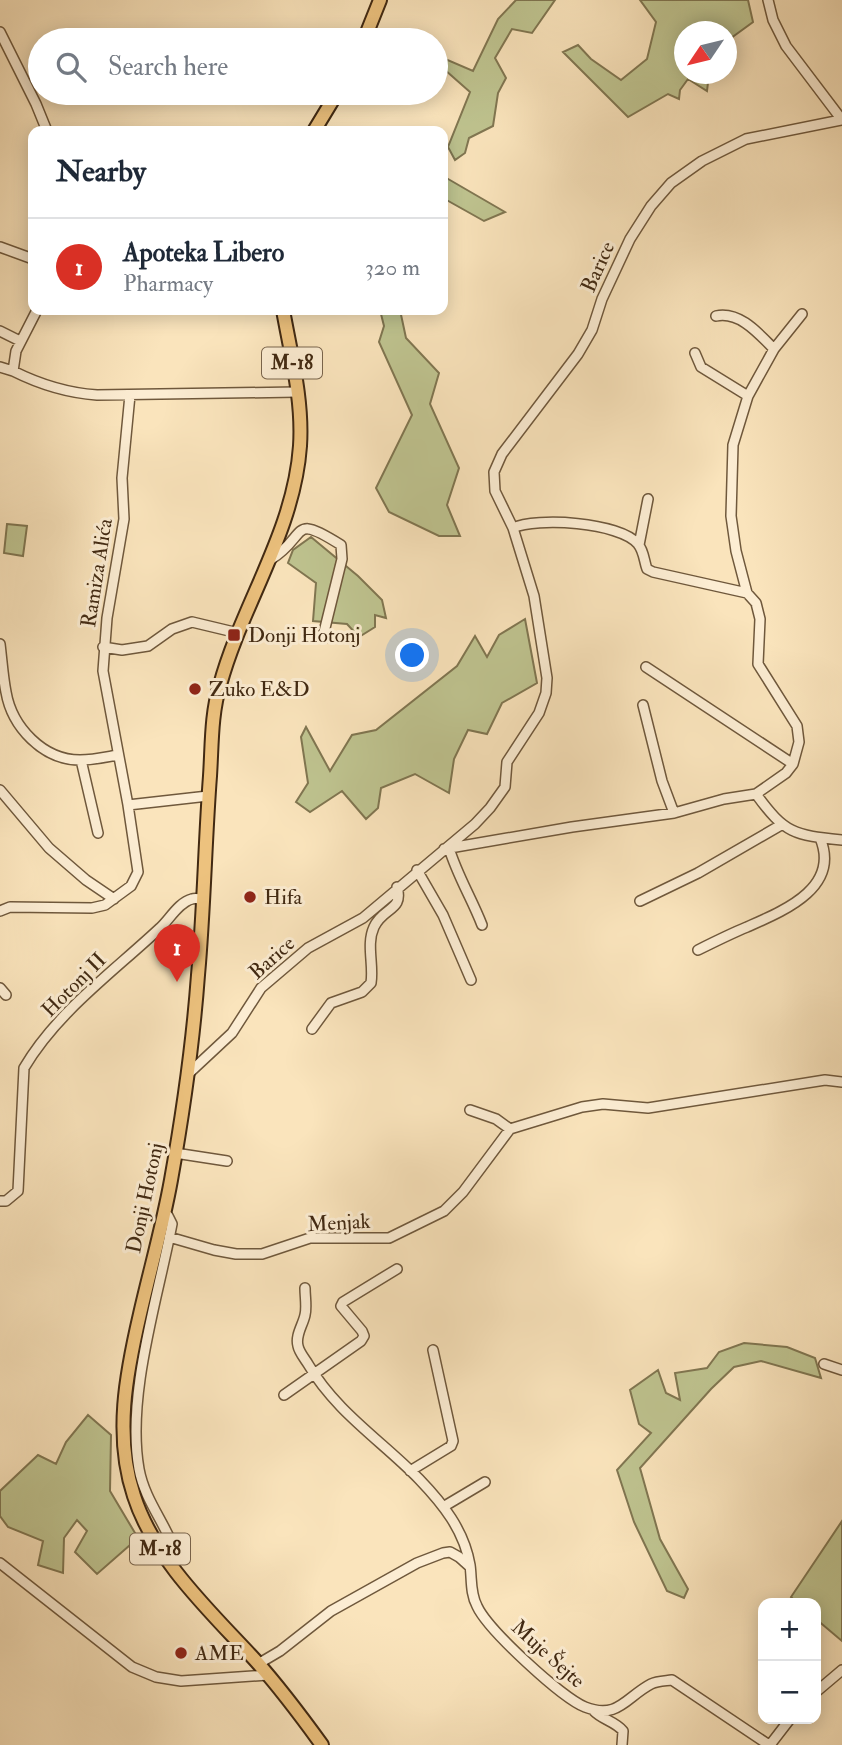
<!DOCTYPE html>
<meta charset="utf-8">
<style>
body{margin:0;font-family:"IM FELL Double Pica",serif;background:#f6f6f7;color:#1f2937}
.controls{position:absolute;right:21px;bottom:21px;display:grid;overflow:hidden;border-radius:14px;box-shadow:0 4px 18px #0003}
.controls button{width:63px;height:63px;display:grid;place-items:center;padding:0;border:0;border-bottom:2px solid #e0e1e3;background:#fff;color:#1f2937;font:35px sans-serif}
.compass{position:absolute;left:674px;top:21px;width:63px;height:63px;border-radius:50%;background:#fff;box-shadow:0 4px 18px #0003;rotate:235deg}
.you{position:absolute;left:413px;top:656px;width:24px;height:24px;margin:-18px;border:5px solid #fff;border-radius:50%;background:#1a73e8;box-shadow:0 0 0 10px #1a73e833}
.badge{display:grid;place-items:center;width:46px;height:46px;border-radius:50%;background:#d93025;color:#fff;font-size:23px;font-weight:700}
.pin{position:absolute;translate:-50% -58px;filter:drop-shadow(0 2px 4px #0008)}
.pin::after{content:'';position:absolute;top:37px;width:24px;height:21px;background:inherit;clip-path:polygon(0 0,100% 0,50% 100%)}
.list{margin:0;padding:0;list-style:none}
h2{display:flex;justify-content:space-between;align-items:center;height:91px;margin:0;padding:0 28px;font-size:30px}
h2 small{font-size:23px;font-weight:400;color:#747a83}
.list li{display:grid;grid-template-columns:46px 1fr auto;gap:21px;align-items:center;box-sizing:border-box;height:98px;padding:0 28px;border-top:2px solid #e0e1e3}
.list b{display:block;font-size:26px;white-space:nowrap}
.list p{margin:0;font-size:23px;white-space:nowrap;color:#747a83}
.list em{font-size:23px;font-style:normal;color:#747a83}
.icon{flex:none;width:38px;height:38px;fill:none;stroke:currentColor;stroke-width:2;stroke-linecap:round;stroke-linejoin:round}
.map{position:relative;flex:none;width:842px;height:1745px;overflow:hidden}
.search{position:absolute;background:#fff;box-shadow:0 4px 18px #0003;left:28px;top:28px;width:420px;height:77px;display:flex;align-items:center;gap:18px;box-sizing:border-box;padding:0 24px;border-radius:38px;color:#747a83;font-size:26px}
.panel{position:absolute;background:#fff;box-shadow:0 4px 18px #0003;left:28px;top:126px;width:420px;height:189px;border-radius:14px}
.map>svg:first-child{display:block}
.green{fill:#bfc490;stroke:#807651;stroke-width:2}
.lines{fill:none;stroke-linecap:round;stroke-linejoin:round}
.minor-casing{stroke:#6f583c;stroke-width:12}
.major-casing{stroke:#412912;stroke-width:16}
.minor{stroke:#fcedd3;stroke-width:9}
.major{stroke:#edc27e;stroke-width:12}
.poi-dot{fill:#8f2418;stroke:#fcedd3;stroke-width:2.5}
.labels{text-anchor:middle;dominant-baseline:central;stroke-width:6;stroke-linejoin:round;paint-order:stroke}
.shield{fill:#fcedd3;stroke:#79644c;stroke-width:2}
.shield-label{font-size:19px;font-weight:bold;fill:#412912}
.street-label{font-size:21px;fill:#412912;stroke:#fcedd3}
.poi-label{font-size:21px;fill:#412912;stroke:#fcedd3;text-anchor:start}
</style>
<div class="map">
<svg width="842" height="1745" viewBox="0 0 842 1745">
<rect width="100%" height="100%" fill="#fae4bc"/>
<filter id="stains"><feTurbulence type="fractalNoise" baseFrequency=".00286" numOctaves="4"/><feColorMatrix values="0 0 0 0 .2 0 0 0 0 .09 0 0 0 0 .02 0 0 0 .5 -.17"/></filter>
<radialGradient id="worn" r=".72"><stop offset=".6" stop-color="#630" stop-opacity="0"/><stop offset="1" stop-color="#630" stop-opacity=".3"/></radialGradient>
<path class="green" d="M516 0H555L532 33 512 29 495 58 506 78 498 93 493 126 469 138 465 153 455 160 448 147 470 92 436 62V55L473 71 498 19Z
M640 0H748L753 22 727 41 726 32H684V74H709L707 91 688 79 680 90 679 99 668 94 628 117 563 52 578 45 591 59 621 80 647 59 656 22Z
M443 176 505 212 484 221 443 198Z
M380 310H400L406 338 439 373 430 404 459 468 447 505 460 536H439L389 512 376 488 412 415 379 342 384 326Z
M7 524 27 526 23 556 4 553Z
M311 537 358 576 382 600 386 618 375 615V627L359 637 347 624 313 621 316 583 288 563 293 550Z
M525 619 537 683 502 703 487 734 468 730 454 759 449 793 415 774 381 788 378 808 366 819 342 791 310 812 296 802 308 783 301 737 306 727 330 771 352 735 376 730 457 666 475 636 487 657 499 635Z
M744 1343 787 1347 815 1358 821 1378 761 1361 734 1367 711 1389 640 1468 660 1539 688 1589 684 1598 667 1591 634 1522 617 1470 651 1433 639 1424 630 1390 658 1370 666 1393 680 1400 675 1373 707 1368 719 1352Z
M88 1415 111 1435 110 1491 138 1538 97 1574 75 1552 87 1531 77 1520 64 1538 63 1573 38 1565 43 1541 8 1527 0 1516V1491L38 1455 56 1464 66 1442Z
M842 1521V1641L816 1619V1603H797L791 1597Z"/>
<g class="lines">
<g class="minor-casing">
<path id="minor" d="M768 0 773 20 786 46 842 120
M0 32 36 104 47 131
M0 247 33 259
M37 310 16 351 13 371C39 384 68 393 97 395L297 392
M716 316C740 311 759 334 774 349
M0 331 20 341
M695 353 701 367 748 396
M0 367 13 371
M513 528C536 517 620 522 638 544 644 551 644 561 647 569L653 572 747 593
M639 545 648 499
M270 560C309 536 289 512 341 545L342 559 324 632 325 638
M0 644C2 660 3 677 6 692 12 727 43 760 80 760 93 760 106 757 118 755
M103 647 122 650 148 646 172 629 192 622 238 633
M646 667 793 764
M643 705 662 781 674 813
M81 760 98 833
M0 790 49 848 86 880 114 899
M756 794C785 834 794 835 842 840
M128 805 208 796
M449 848C457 875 472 899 482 925
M444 849 572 827 674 813 724 799 756 794 786 773 793 764 799 742 797 726 758 664 760 619 756 603 747 593 736 551 731 516 733 445 748 396 774 349 802 314
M417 870 443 915 471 980
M640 901 698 873 781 825
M0 911 10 907 92 908 105 905 131 886 138 872 128 805 103 671 107 618 124 519 122 478 130 395
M698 950C714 942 730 934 747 927 783 911 841 888 820 838
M0 988 6 995
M312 1029 331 1003 362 992 371 983C374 965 366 944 374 927 383 907 404 911 397 887
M187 1075 232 1033 261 988 308 948 363 918 475 824 490 808 505 787 507 762 539 713 546 693 547 678 534 596 513 528 495 491 494 472 502 454 578 354 592 330 602 299 630 239 651 206 671 183 702 161 746 139 841 120
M470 1110 496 1119 510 1129
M175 1153 227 1161
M0 1201H6L18 1191 24 1068C57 1012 113 972 160 928 169 920 179 902 192 899 195 898 199 899 203 899
M164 1212 168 1216 172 1224C158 1298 126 1396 139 1469 145 1502 168 1526 177 1557L171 1565
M169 1237 214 1250 236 1254H262L310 1238H389L444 1211 463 1192 510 1129 582 1107 603 1104 648 1108 825 1080 842 1082
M305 1288C305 1297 307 1307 305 1315 303 1325 295 1335 298 1346 299 1352 305 1359 308 1364 336 1412 382 1441 419 1479 443 1504 464 1530 470 1565 472 1579 470 1593 477 1606 488 1630 562 1698 585 1707 618 1720 626 1697 651 1684 657 1681 665 1681 672 1680L769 1745
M824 1364 842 1370
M284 1395 361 1341 364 1336 362 1331 341 1306 343 1302 397 1269
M410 1471 451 1446 453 1441 433 1350
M443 1507 485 1482
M0 1563 132 1667 156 1677 181 1681 268 1675
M258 1664 280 1651 331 1611 417 1563 443 1553 450 1552 459 1557 469 1566
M816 1692 842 1670
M593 1710C602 1720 615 1721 623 1731L622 1745
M770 1745 790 1719"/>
</g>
<g class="major-casing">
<path id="major" d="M364 40 380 0
M314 131 337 93
M283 310C291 355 303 400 300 446 294 532 242 604 220 685 211 714 212 746 210 776 205 842 204 909 198 975 193 1043 183 1113 171 1180 163 1225 150 1270 140 1314 126 1374 114 1436 134 1496 155 1561 211 1612 256 1661 280 1688 301 1716 322 1745"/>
</g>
<use href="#minor" class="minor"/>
<use href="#major" class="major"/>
</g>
<g class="poi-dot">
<rect x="227" y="628" width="14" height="14" rx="3.5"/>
<circle cx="195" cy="689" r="7"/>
<circle cx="250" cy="897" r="7"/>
<circle cx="181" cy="1653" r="7"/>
</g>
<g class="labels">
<g class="shield">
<rect x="262" y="347.5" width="60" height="31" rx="5"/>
<rect x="130" y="1533.5" width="60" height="31" rx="5"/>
</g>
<g class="shield-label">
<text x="292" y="363">M-18</text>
<text x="160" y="1549">M-18</text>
</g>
<g class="street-label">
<text transform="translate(598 267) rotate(-66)">Barice</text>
<text transform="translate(97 573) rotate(-81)">Ramiza Alića</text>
<text transform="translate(272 958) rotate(-42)">Barice</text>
<text transform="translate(74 985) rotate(-45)">Hotonj II</text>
<text transform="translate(145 1198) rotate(-78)">Donji Hotonj</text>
<text transform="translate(339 1223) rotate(-3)">Menjak</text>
<text transform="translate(548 1654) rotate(42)">Muje Šejte</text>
</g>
<g class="poi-label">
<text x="248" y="635">Donji Hotonj</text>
<text x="209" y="689">Zuko E&amp;D</text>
<text x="264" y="897">Hifa</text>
<text x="195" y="1653">AME</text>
</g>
</g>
<rect width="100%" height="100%" filter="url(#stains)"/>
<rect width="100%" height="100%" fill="url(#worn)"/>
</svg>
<div class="controls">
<button>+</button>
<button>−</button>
</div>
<svg class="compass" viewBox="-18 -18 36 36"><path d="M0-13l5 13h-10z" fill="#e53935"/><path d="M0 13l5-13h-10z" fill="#747a83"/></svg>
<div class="you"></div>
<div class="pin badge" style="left:177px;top:982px">1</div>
<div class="search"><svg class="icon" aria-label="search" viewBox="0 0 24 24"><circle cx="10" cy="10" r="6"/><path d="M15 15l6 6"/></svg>Search here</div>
<section class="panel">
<h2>Nearby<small></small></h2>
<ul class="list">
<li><span class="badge">1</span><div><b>Apoteka Libero</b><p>Pharmacy</p></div><em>320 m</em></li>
</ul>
</section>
</div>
